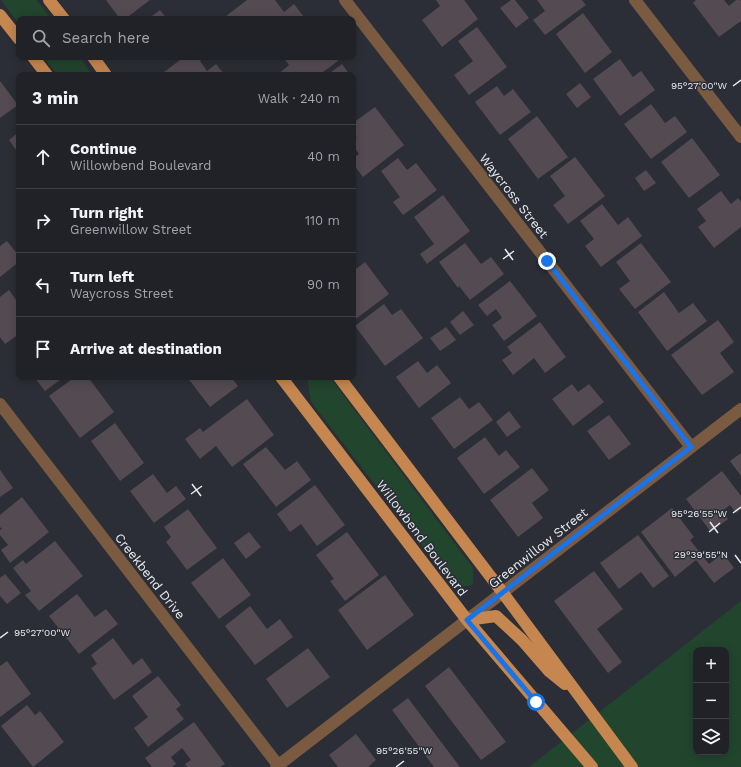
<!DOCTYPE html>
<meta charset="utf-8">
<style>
body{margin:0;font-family:"Work Sans",sans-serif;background:#282a30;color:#f1f3f6}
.controls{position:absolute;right:12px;bottom:12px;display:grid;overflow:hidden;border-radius:8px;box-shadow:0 2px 10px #0003}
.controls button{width:36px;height:36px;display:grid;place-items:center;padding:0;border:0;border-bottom:1px solid #3d3f45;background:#202228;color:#f1f3f6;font:20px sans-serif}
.stop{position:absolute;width:12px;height:12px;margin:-9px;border:3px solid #1a73e8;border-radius:50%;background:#fff}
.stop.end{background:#1a73e8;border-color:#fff;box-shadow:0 1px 4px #0008}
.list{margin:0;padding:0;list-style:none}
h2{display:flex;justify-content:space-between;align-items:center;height:52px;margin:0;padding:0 16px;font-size:17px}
h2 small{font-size:13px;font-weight:400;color:#a2a4a8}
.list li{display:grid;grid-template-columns:26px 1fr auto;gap:12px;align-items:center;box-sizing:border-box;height:64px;padding:0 16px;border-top:1px solid #3d3f45}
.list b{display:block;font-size:15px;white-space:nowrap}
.list p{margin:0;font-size:13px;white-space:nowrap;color:#a2a4a8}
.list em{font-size:13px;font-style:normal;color:#a2a4a8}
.icon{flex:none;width:22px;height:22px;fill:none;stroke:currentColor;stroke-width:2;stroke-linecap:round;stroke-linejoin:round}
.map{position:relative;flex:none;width:741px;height:767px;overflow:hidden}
.search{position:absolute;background:#202228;box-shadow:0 2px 10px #0003;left:16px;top:16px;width:340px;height:44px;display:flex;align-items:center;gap:10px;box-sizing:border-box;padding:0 14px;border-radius:8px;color:#a2a4a8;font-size:15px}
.panel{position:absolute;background:#202228;box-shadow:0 2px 10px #0003;left:16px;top:72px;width:340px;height:308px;border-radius:8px}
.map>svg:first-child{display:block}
.green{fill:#22452e;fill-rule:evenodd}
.building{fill:#534b51}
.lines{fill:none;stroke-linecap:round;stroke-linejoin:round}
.minor{stroke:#7a5b42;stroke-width:12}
.major{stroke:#c5864f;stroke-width:12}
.route{stroke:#1a73e8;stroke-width:5}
.ticks{fill:none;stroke:#e7eaef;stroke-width:1.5}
.labels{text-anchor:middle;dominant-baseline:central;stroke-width:3;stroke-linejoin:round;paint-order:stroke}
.street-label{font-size:13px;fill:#e7eaef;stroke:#2b2e36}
.ticks-label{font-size:10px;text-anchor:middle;fill:#e7eaef;stroke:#2b2e36;stroke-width:3;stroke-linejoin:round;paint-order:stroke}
</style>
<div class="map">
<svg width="741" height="767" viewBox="0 0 741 767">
<rect width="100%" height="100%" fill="#2b2e36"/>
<path class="green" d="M1 0H36L52 19H19V24Z
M44 57H80L92 75H57Z
M307 377H326L332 380 473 568V585L460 587 439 567 311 402Z
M741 601V767H529ZM696 650H726V752H696Z"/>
<path class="building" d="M106 0H150L125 19H120Z
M247 0H275L284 12 294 4 304 17 301 19H229L226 16Z
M436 0H464L478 19 442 47 422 20 440 6Z
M511 0H515L529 18 516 28 500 8Z
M537 0H582L586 5 545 35 533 20 545 11Z
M696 0H724L729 6 736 0H740L741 1V21L719 37 693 3Z
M160 10 167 19H148Z
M583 13 612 52 585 73 556 34Z
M477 27 507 67 469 95 454 75 473 61 458 41Z
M184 57H205L200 61 207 71 216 64 225 75H166L164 72Z
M283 57H335L338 61 319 75H277L289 65Z
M620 59 633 77 641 71 655 90 620 116 593 79Z
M342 64 350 75H327Z
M0 81 18 105 0 118Z
M580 83 591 97 577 108 566 94Z
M497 86 504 96 513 89 531 112 500 135 475 102Z
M651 104 665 123 675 116 687 132 651 159 624 124Z
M375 107 404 145 363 177 353 164V158L359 154 353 145V141L357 138 353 133V123Z
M537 116 568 157 538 179 508 139Z
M19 132V154L9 140Z
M692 138 720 175 689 198 661 162Z
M575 157 605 196 568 224 553 205 565 196 550 176Z
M398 158 407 170 416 163 437 190 403 215 393 202 400 197 381 171Z
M646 170 656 183 644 191 635 178Z
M721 191 731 204 738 198 741 202V227L714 248 698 227 706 221 697 209Z
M443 195 470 231 427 264 420 254 434 244 414 217Z
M602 204 618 225 628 217 642 236 601 267 585 246 594 239 580 221Z
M7 241 19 256V262L0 277V246Z
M465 243 481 264 491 257 504 274 470 300 459 286 458 288 439 262Z
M641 243 671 282 635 309 619 289 630 281 616 262Z
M365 262 389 294 353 321V271Z
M510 281 537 316 504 341 492 325 502 318 496 309 487 316 478 305Z
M9 290 19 304V334L5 344 0 337V297Z
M664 292 679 313 693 303 707 321 667 351 638 312Z
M384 304 392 315 401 309 423 338 385 366 355 326Z
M463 311 474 325 460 335 450 322Z
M718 320 734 342 720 353 734 372 702 395 671 355Z
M540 322 566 357 545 373 534 358 513 375 502 360 512 353 507 347Z
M446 327 456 340 440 351 430 338Z
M418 361 427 373 437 365 451 383 419 408 396 377Z
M34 377H64L45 391Z
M75 377H88L114 412 80 438 49 396Z
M187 377H231L238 386 210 407Z
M572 384 578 392 589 384 604 402 573 426 552 399Z
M460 397 469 409 479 402 493 420 454 449 431 418Z
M247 399 274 435 232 467 216 446 200 459 185 439 200 428 203 432Z
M509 411 521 427 507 437 496 422Z
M609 415 631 444 609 460 587 431Z
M115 423 144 463 120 481 91 441Z
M485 437 499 456 506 450 520 467 484 494 457 458Z
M266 447 285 470 297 461 311 480 276 507 243 464Z
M741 453V476L730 461Z
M532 468 549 490 532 503 543 518 518 537 490 500Z
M0 470 13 488 0 497Z
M722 471 741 496V509L736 513 730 505 722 511 728 519 711 532 686 499Z
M153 474 167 493 176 486 186 499 154 523 130 491Z
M315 485 345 525 317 546 301 524 290 532 277 514Z
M22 497 49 532 10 563 1 550 8 545 0 535V530L2 529 0 527V515Z
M672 508 694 537 690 540 709 564 723 553 734 568 714 583 696 560 675 577 641 532Z
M188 509 217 548 187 570 166 542 171 537 164 527Z
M249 532 261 547 246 559 234 543Z
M347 532 379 575 345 601 330 581 334 579 316 555Z
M638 535 669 576 653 588 641 572 619 589 600 563Z
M55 541 83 576 39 611 25 595 31 591 13 568 23 560 26 564Z
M223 558 251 595 219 619 191 583Z
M594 571 623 609 597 629 622 662 608 673 554 601Z
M5 574 21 593 7 604 0 596V578Z
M385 575 414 615 367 650 338 610Z
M77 594 95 617 106 609 118 624 79 654 49 616Z
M250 606 267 629 280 619 293 637 255 665 225 626Z
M113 638 133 665 142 658 152 672 114 700 91 668 97 664 91 655Z
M308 648 330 677 287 708 266 679Z
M7 661 31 694 0 717V666Z
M449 667 506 742 481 760 425 686Z
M158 676 181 705 176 709 184 719 148 747 134 728 148 717 132 696Z
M408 698 460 767H434L392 710Z
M27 705 35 715 40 711 64 742 33 767 1 726Z
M194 722 225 764 220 767H187L185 764 191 760 182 748 171 757 176 764 172 767H152L145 758Z
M356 734 376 760 368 767H338L329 755Z"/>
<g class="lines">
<path class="minor" d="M345 0 691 447
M635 0 741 137
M0 404 278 765
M276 767 741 409"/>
<path class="major" d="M49 0 64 19
M0 15 19 39
M33 57 47 75
M93 57 106 75
M281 377 467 620 592 767
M339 377 503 593 632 767
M467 620 496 616 522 640 549 671 565 684"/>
</g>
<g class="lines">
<path class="route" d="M536 702 467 620 691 447 547 261"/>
</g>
<path class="ticks" d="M733 86 741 80M505 249 513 260M503 259 514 251M192 484 201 496M191 494 202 486M733 513 741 507M710 522 718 533M709 532 720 523M735 555 741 563M0 638 8 632M396 767 404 761"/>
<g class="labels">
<g class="street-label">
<text transform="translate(514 196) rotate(52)">Waycross Street</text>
<text transform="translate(422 538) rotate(53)">Willowbend Boulevard</text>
<text transform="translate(538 548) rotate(-38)">Greenwillow Street</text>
<text transform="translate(150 576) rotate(52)">Creekbend Drive</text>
</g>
</g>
<g class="ticks-label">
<text x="699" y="89">95°27'00"W</text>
<text x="699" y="517">95°26'55"W</text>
<text x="701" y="558">29°39'55"N</text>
<text x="42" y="636">95°27'00"W</text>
<text x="404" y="754">95°26'55"W</text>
</g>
</svg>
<div class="controls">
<button>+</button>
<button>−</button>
<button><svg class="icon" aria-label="layers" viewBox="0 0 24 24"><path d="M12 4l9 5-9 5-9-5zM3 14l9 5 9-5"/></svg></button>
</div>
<div class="stop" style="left:536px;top:702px"></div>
<div class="stop end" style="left:547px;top:261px"></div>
<div class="search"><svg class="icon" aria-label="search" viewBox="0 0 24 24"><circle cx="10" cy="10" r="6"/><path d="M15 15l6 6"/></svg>Search here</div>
<section class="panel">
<h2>3 min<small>Walk · 240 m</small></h2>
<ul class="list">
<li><svg class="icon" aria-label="ahead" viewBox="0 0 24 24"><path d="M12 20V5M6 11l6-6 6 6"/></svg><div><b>Continue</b><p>Willowbend Boulevard</p></div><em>40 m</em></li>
<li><svg class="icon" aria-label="right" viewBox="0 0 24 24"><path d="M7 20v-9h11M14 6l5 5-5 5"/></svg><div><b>Turn right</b><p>Greenwillow Street</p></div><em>110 m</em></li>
<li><svg class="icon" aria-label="left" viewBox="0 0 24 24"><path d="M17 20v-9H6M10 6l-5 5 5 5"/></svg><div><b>Turn left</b><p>Waycross Street</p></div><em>90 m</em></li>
<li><svg class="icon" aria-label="arrive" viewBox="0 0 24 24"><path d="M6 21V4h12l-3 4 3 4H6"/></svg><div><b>Arrive at destination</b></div></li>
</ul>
</section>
</div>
